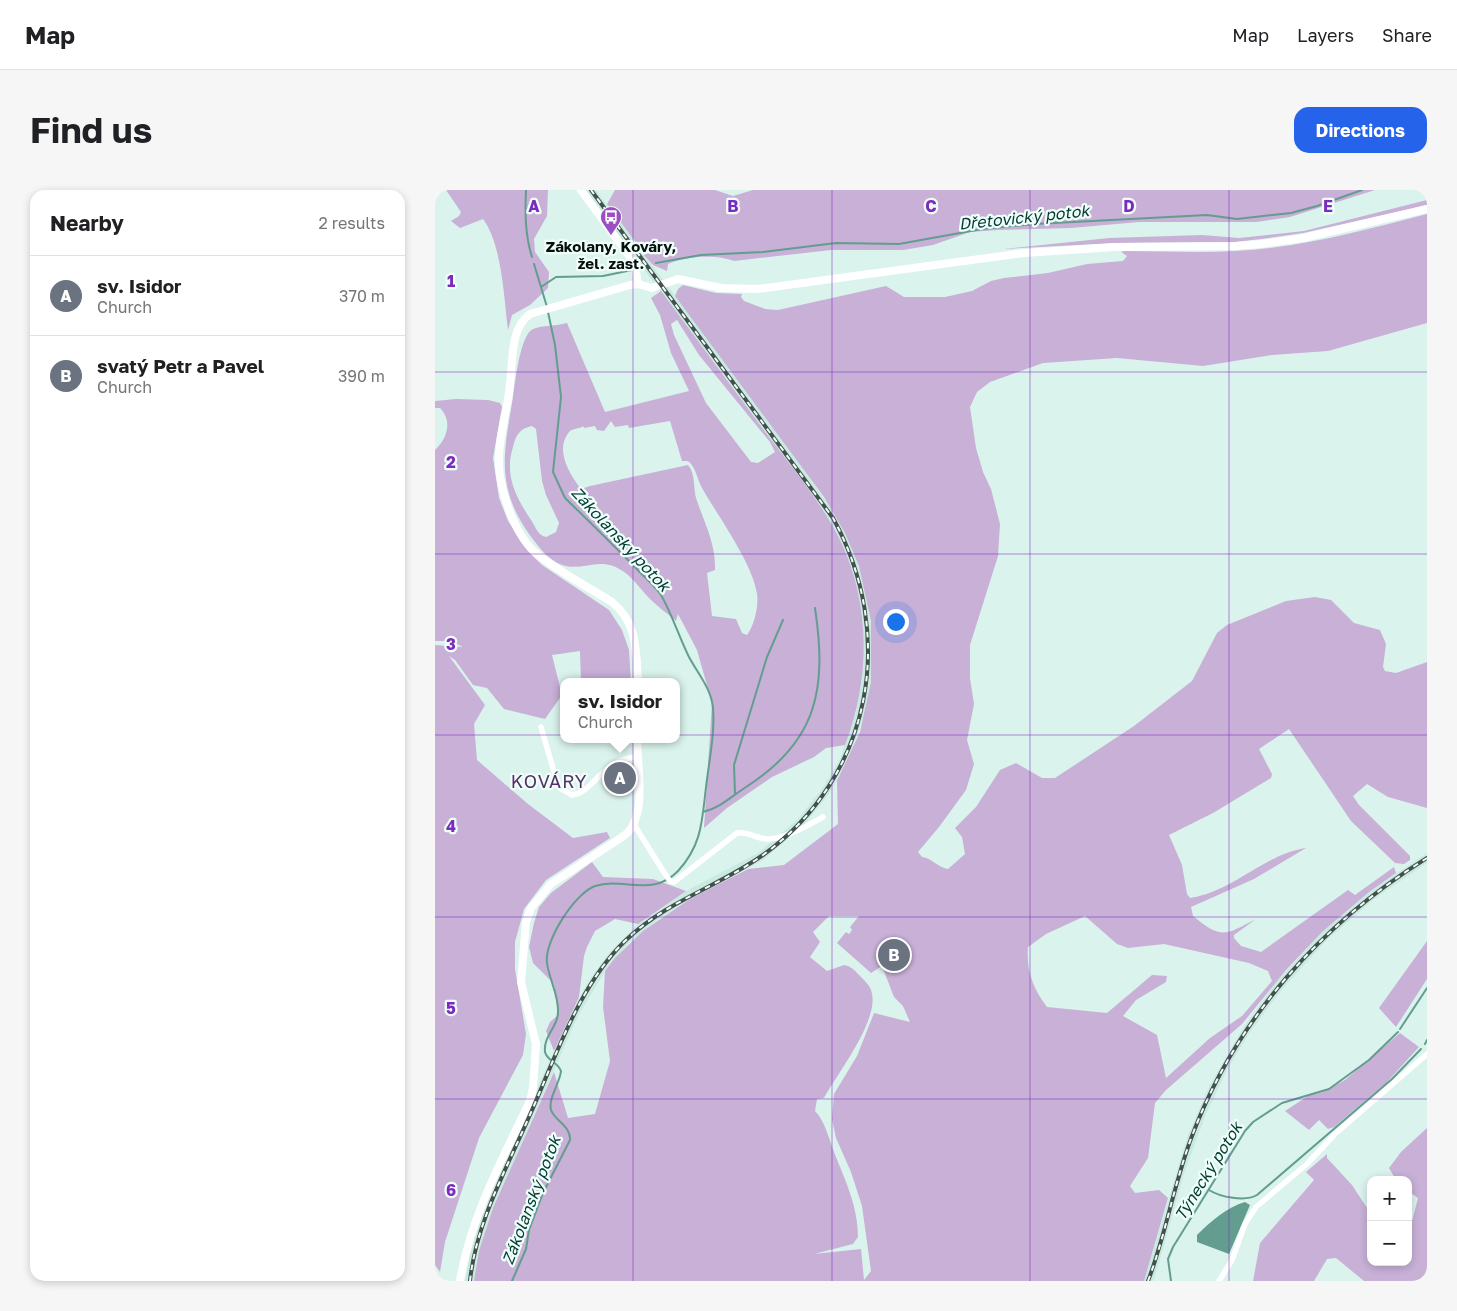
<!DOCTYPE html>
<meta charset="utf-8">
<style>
body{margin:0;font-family:"Golos Text",sans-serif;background:#f6f6f6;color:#202124}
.controls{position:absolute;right:15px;bottom:15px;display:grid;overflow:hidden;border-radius:10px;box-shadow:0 2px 8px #0003}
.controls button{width:45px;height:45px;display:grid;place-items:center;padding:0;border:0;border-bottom:1px solid #e0e0e0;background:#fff;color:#202124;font:25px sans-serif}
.you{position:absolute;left:460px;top:431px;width:18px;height:18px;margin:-12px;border:4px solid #fff;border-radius:50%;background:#1a73e8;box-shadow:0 0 0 8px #1a73e833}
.badge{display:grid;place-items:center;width:32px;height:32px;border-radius:50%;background:#2563eb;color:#fff;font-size:16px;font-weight:700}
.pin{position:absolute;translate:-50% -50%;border:2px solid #fff;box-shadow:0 1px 5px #0006}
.popup{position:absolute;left:125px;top:488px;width:120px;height:65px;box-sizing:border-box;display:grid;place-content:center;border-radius:10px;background:#fff;filter:drop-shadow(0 1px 4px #0005);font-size:16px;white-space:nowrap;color:#757577}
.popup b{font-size:19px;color:#202124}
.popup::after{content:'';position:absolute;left:50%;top:100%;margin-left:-10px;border:10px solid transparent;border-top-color:#fff}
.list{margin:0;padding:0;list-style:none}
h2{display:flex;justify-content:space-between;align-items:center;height:65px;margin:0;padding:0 20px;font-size:21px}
h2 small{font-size:16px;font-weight:400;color:#757577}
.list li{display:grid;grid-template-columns:32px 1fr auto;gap:15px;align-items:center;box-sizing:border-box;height:80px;padding:0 20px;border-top:1px solid #e0e0e0}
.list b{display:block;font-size:19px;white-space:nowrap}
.list p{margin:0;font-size:16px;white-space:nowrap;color:#757577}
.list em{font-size:16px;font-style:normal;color:#757577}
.map{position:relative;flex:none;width:992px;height:1091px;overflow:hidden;border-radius:15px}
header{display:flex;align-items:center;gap:30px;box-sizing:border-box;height:70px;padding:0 25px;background:#fff;border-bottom:1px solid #e0e0e0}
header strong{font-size:24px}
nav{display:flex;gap:28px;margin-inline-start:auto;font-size:18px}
.intro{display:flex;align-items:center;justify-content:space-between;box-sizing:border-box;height:120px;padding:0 30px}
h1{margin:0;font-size:35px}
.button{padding:12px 22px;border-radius:15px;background:#2563eb;color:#fff;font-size:18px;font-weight:700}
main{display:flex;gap:30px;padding:0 30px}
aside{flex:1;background:#fff;border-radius:15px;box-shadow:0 2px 8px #0003}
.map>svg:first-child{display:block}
.built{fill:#c9eae1}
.green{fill:#c8b0d7;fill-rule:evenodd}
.water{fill:#639d90}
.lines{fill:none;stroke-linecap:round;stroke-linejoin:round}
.stream{stroke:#639d90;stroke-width:2}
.street{stroke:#fff;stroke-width:5.5}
.secondary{stroke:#fff;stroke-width:8}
.rail-casing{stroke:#43504c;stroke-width:4}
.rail{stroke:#f0fefa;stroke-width:2;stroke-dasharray:5.5;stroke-linecap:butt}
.grid{fill:none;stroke:#7b2cbf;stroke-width:1;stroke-opacity:0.55}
.labels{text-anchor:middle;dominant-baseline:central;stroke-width:4.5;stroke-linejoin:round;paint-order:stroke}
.poi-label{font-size:15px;font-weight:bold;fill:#08100e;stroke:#f0fefa}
.water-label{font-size:16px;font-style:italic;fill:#023b32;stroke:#f0fefa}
.quarter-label{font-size:18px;letter-spacing:1px;fill:#553068;stroke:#f0fefa}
.grid-label{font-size:16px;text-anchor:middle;font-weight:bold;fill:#7b2cbf;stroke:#f0fefa;stroke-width:4.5;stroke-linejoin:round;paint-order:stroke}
</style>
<header>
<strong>Map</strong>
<nav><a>Map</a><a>Layers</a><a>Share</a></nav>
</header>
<div class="intro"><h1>Find us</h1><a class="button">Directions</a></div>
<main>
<aside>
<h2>Nearby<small>2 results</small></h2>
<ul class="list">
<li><span class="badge" style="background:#6b7280">A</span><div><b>sv. Isidor</b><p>Church</p></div><em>370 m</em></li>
<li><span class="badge" style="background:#6b7280">B</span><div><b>svatý Petr a Pavel</b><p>Church</p></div><em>390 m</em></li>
</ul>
</aside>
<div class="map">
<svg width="992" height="1091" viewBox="0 0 992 1091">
<rect width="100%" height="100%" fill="#dbf3ed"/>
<path class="built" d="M150 0H161L351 254 401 326 418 358 430 396 438 447 436 492 430 524 412 573 394 604 368 636 328 670 255 709 220 732 194 753 170 781 143 826 58 1018 51 1038 39 1091H30L36 1058 50 1015 136 823 155 789 174 763 203 734 251 701 323 663 362 630 387 599 405 569 421 522 427 491 428 432 422 398 410 361 394 330Z
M992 663V673L939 709 893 749 849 797 815 842 792 880 771 924 749 984 722 1080 718 1091H709L753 945 774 897 808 838 842 791 887 742 934 702Z"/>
<path class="green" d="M11 0H113L112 26 99 49 100 62 114 82 113 98 95 115 77 125 73 140C69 109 67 54 48 29L25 38 16 31 24 26 26 22Z
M180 0H280L298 6 318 0H940L855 27 821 32H704L636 38 563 40 535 42 498 55 468 60H396L299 71C282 64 249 66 233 74L232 81 218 75 209 65 215 62H208L172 14Z
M992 10V15L984 17 868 43 826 49 800 52 680 53 568 59 674 48 767 45 804 48 869 41Z
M992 24V133L893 161 837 165 768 176 682 168 608 173 555 192 542 202 535 217 541 258 548 282 556 299 565 334 563 366 535 455V488L539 514 532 550 539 574 531 600 504 637 483 662 487 667C497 668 502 677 513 679L530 664 527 647 520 638 541 617 565 580 581 573 607 588H620L699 536 757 491 782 443 792 435 851 411 880 407 896 410 919 433 945 440 951 454 948 477 950 481 961 483 992 472V618L953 607 932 594 918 606 924 615 975 666V670L969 674 960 673 916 631 854 539 824 559 837 584 836 588 778 623 734 645 747 675 752 704 755 708C798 702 829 664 871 658L819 689 756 717 758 726C787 750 790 745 821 729L799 745V748L806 756 826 762 913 700 920 705 959 677 961 683 934 702 887 742 851 780 807 834 731 900 720 913 713 968 695 996 700 1003 724 1000 733 1008 709 1091H39L44 1061 58 1018 119 882 133 928 160 924 175 871 168 817 170 781 180 768 208 741 255 709 313 679 349 675 403 634 402 591 425 542 436 492V431L424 376 410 343 389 307 240 106 243 99 248 95 281 103 307 104 306 107 309 111 330 119 343 120 451 96 469 107H510L537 101 556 91 569 88 613 83 652 74 688 71 692 66 686 62 689 61C726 61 764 63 800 61 865 58 930 40 992 24ZM394 726H424L415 737 417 740 414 744 411 742 402 753 436 783 447 776 459 807 468 816 475 832 439 823 422 866 399 904 397 929 401 948 416 982 427 1016 436 1081 429 1090 426 1059 379 1064 418 1054 423 1047C423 1016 410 990 399 962 394 949 390 931 380 921L382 909 389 908C402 884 443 832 437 804 436 797 432 793 427 788 422 783 417 776 409 775L392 781 375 767 385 752 378 742ZM650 726 682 754 693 758 729 754 814 773 833 781 837 791 807 826 775 848 731 888 722 845 688 826 701 810 731 792 732 786 717 785 672 823 612 817C598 799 591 780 593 757L611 744Z
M226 101C259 146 292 190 325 235 352 271 382 306 403 346 436 411 436 488 410 555L391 558 379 567 337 587 292 618 269 638 277 513 262 460 243 424 241 431C233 424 223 417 215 409 206 400 197 386 186 380 164 366 148 382 127 375 112 369 103 356 94 344 60 295 69 262 78 207 80 193 85 145 98 139 108 135 121 136 132 133L170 222 254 201 236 163 225 125 216 108ZM242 130 264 165 335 252 340 262 323 273 316 272 271 213 239 145 236 134ZM176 231 180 237 193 235 194 238 235 231 247 271H253C261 277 262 289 267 298 283 326 318 374 322 404 324 416 319 436 312 445L307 443 301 429 277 426 272 383 280 380C281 354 269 332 261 308 258 297 261 285 253 275L155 296 149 298 148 302C136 286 118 260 135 241 139 238 145 239 148 236L149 238 160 236 162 240 169 241ZM97 236 101 239 107 291 111 305 124 333 121 342 111 347C102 345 101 337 96 330 81 307 69 286 78 257 81 245 84 239 97 236Z
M21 209 53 210 65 213 67 217 58 268 64 308 73 331 93 361 107 375 174 420 187 440 194 460 196 492H146L145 461 117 465 127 505 110 529 69 519 52 498 38 495 20 470 14 466 50 515 39 534 42 570 93 614 138 648 172 642 175 648 111 690 89 719 80 752V779L91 844 88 865 44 948 10 1052 5 1082 0 1075V455L28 457 15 451H0V260C12 249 18 231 5 218H0V211Z
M157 672 168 687 218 689 251 701 203 734 180 729 160 741 152 757 149 766 144 807 119 861 111 841 115 832 123 825 119 794 98 773 94 757 99 733 104 717 116 703Z
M992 751V789L961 837 944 818Z
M965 843 984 857 952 892 899 937 893 939 884 930 874 940 850 921 873 906 888 902 910 890Z
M992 938V1085L988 1091H929L901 1068 892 1069 879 1091H818L825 1053 879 990 871 982 892 964V968L917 995 936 1024V1072H959L962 1076 965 1072H973V1047L983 1008 973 1001V990H961L954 978 966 962Z"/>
<path class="water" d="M810 1012 815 1015 794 1064 762 1052V1045C775 1032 792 1017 810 1012Z"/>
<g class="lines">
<path class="stream" d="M91 0C90 23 90 45 97 67
M221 73 266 65 328 62 401 53 464 54 547 39 600 34 772 25 802 29 856 23 882 16 927 0
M99 74 112 117
M106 97 121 87 168 86 197 80
M300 604 299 575 332 467 348 430
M268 622C285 618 297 606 311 597 383 551 392 498 380 418
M965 839 992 798
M990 854 992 850
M774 1000C785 1007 810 1012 822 1005L957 889 986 859
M77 1091 91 1059 94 1040 108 1003 135 950C136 936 120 931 116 920 113 908 125 893 126 881 123 872 112 871 110 862 108 846 124 836 123 820 123 803 114 789 112 773 109 751 140 703 160 696 189 687 217 708 243 681 267 655 267 631 271 597 274 571 280 544 278 518 276 498 263 484 254 467 244 447 237 424 226 405 219 395 208 386 200 377 177 354 154 331 130 308L118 282 126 207 120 155 113 122
M736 1091 733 1069 738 1057 810 941 818 932 847 913 894 899 934 870 963 842"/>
<path class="street" d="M106 537 122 592 125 598 137 605C159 603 166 569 202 567
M200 636 230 684 235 691 239 692 302 643C313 641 322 649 333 649 350 649 374 635 388 627
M784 1091 797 1070 810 1034 821 1017 872 974 900 944 992 864"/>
<path class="secondary" d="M146 0 195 67 200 76 203 94
M203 492C201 462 203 433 177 412 153 397 126 383 103 365 79 346 62 295 64 265 65 241 73 218 75 194 78 171 75 138 95 124L195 95 203 94 217 98 243 89 286 98 323 99 589 63 680 57 800 56 826 54 868 48 992 19
M25 1091C36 1026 67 970 95 911L98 898 101 854 86 792 91 732 96 718 116 694 190 645C213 626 202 577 202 549"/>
<g class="rail-casing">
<path id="rail" d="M35 1091C41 1033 71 980 94 927 121 867 143 796 191 750 233 710 283 697 328 665 438 586 462 444 398 328L156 0
M713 1091C731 1044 739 993 757 946 801 829 886 734 992 668"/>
</g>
<use href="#rail" class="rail"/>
</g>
<path class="grid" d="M198 0V1091M397 0V1091M595 0V1091M794 0V1091M0 182H992M0 364H992M0 545H992M0 727H992M0 909H992"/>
<defs>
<g id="bus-pin" transform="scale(1.125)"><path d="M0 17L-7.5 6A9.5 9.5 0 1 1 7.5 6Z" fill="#9b4fc2" stroke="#f0fefa"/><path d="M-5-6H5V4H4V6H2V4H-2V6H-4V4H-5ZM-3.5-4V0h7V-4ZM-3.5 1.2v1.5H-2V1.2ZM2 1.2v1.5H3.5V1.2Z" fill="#fff"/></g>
</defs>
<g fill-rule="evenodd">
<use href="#bus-pin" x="176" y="27"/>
</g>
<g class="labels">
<g class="poi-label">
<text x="176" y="56">Zákolany, Kováry,<tspan x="176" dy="17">žel. zast.</tspan></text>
</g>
<g class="water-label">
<text transform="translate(589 27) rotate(-6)">Dřetovický potok</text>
<text transform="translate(186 349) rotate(47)">Zákolanský potok</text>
<text transform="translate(773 981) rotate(-58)">Týnecký potok</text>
<text transform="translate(96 1010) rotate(-69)">Zákolanský potok</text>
</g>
<g class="quarter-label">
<text x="114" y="591">KOVÁRY</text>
</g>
</g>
<g class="grid-label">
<text x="99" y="22">A</text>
<text x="298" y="22">B</text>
<text x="496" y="22">C</text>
<text x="694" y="22">D</text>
<text x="893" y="22">E</text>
<text x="16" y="97">1</text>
<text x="16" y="278">2</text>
<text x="16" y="460">3</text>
<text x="16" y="642">4</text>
<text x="16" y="824">5</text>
<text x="16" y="1006">6</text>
</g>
</svg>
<div class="controls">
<button>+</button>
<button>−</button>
</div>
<div class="you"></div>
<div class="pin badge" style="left:185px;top:588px;background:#6b7280">A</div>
<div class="popup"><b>sv. Isidor</b>Church</div>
<div class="pin badge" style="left:459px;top:765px;background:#6b7280">B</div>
</div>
</main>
